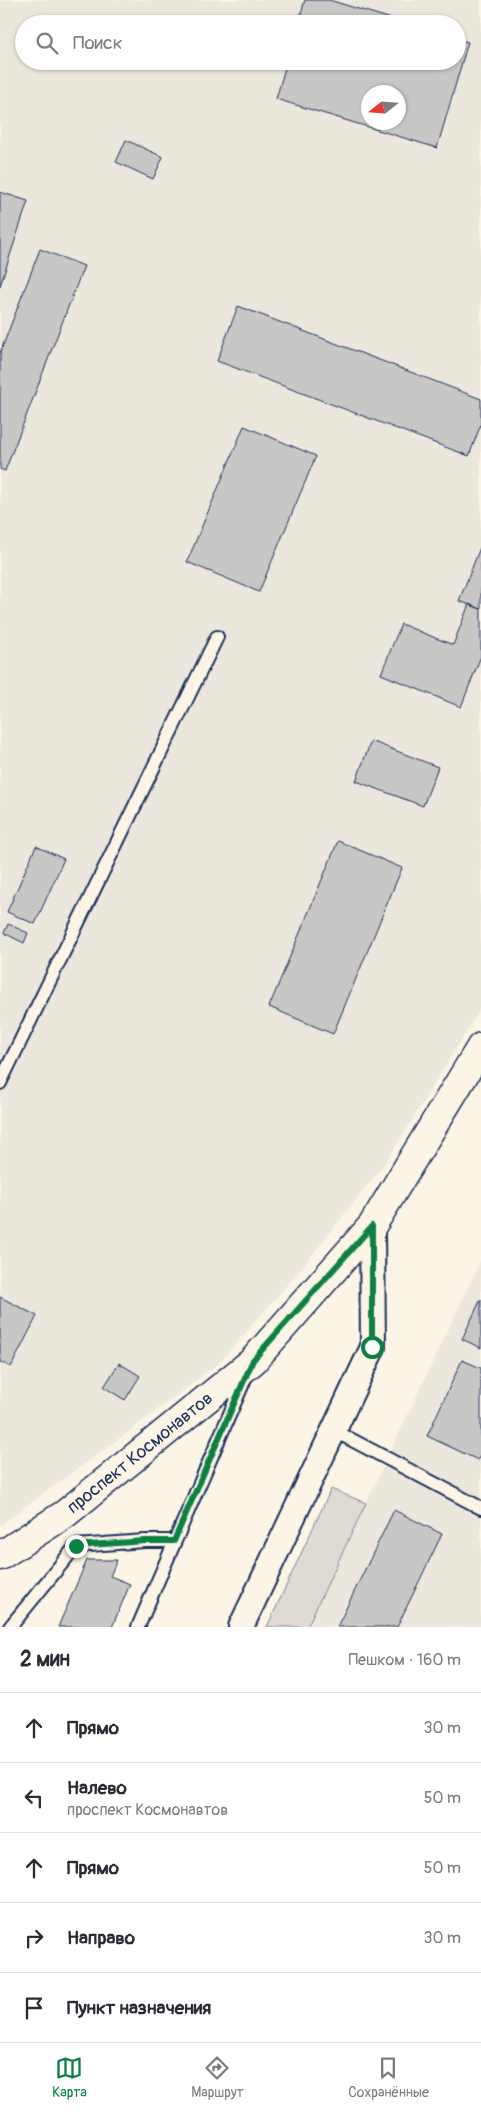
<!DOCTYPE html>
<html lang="ru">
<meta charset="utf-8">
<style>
body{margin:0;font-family:Pangolin,sans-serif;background:#f7f7f7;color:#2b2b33}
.compass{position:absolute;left:361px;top:85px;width:45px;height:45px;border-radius:50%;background:#fff;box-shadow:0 1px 4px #0004;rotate:253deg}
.stop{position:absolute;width:15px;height:15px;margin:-11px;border:4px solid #0b8043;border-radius:50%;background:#fff}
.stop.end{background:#0b8043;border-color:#fff;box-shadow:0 1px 5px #0008}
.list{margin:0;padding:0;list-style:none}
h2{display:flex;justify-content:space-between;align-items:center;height:65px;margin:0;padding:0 20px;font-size:21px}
h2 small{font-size:16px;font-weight:400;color:#7c7c81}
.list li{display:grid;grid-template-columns:32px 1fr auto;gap:15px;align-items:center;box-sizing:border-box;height:70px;padding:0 20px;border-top:1px solid #e1e1e2}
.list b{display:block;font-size:19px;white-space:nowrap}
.list p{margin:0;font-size:16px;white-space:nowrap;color:#7c7c81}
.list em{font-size:16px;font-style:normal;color:#7c7c81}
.icon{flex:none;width:28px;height:28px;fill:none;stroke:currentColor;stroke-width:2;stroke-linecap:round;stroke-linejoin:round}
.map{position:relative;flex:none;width:481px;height:1627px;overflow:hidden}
.search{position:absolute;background:#fff;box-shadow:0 1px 4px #0004;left:15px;right:15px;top:15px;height:55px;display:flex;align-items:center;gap:12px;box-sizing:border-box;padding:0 18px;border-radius:28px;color:#7c7c81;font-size:19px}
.sheet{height:415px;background:#fff}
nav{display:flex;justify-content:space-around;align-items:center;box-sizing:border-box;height:70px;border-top:1px solid #e1e1e2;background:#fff;font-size:14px;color:#7c7c81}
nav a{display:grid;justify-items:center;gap:2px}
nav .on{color:#0b8043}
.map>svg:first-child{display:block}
.built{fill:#ece7dc;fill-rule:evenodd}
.green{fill:#dfdbd4;stroke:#7d8599}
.building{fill:#c8c7c6;stroke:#1b2f5e;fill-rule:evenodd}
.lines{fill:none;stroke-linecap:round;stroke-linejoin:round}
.service-casing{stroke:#1b2f5e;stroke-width:16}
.minor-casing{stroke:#1b2f5e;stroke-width:28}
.tertiary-casing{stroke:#1b2f5e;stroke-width:31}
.service{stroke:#fcf5e5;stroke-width:12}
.minor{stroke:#fcf5e5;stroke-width:24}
.tertiary{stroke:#fcf5e5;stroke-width:28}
.route{stroke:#0b8043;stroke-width:6}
.labels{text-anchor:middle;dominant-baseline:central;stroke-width:4;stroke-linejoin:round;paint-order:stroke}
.street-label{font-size:18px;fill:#1b2f5e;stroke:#fcf5e5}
</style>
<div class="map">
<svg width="481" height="1627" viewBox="0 0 481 1627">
<rect width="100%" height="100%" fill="#fcf5e5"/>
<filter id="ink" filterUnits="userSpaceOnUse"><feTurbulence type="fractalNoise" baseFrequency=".02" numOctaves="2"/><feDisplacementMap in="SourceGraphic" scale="10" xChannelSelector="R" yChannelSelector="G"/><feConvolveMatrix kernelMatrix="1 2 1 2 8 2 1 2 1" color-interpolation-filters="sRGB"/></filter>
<g filter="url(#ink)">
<path class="built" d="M0 0H481V1008L386 1162 300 1270 219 1363 127 1433 0 1525ZM24 24H457V61H24ZM368 92H398V122H368Z
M481 1260V1627H307L366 1503Z"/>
<path class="green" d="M331 1489 366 1503 307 1627H267Z"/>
<path class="building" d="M305 0H329L408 24H298Z
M457 39 468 42 437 148 276 99 287 61H457ZM368 92H398V122H368Z
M126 140 163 157 153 179 116 162Z
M0 192 28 201 0 286Z
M40 249 84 266 5 471 0 469V353Z
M238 306 481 399V424L469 456 217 361Z
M244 426 316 456 259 592 187 562Z
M481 545V609L459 601Z
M469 604 481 609V656L461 707 381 674 401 624 453 645Z
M371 741 438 767 423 806 356 781Z
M338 841 402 868 333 1034 269 1007Z
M36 846 64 859 35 924 7 912Z
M8 924 28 933 24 943 4 933Z
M0 1297 37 1316 11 1367 0 1362Z
M481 1299V1348L462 1339Z
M462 1360 481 1368V1453L478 1460 427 1436Z
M119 1363 140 1376 125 1400 104 1387Z
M394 1510 442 1534 397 1627H337Z
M87 1560H117L110 1576 130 1584 112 1627H58Z"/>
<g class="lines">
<g class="service-casing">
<path id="service" d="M0 1083 217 637
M333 1430 481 1508
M10 1627 76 1546 145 1541H174
M138 1627 247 1374"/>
</g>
<g class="minor-casing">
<path id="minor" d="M241 1627 373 1347 372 1226"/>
</g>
<g class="tertiary-casing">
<path id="tertiary" d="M0 1556 65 1514 253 1361 372 1226 481 1047"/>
</g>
<use href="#service" class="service"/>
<use href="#minor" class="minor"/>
<use href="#tertiary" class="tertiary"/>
</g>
</g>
<g class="lines" filter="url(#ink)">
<path class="route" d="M76 1546 145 1541H174L253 1360 372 1226V1347"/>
</g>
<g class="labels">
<g class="street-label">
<text transform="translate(140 1453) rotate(-39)">проспект Космонавтов</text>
</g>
</g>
</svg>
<svg class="compass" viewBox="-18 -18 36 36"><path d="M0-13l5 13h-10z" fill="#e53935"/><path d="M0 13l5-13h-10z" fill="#7c7c81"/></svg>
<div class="stop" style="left:372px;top:1347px"></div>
<div class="stop end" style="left:76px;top:1546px"></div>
<div class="search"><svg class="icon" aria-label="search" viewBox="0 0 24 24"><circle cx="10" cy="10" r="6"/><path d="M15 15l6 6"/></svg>Поиск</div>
</div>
<section class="sheet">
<h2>2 мин<small>Пешком · 160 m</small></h2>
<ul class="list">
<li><svg class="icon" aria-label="ahead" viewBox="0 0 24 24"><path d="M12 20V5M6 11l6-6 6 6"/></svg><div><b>Прямо</b></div><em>30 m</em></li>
<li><svg class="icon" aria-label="left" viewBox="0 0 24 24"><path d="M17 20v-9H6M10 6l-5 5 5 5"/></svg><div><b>Налево</b><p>проспект Космонавтов</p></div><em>50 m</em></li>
<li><svg class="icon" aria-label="ahead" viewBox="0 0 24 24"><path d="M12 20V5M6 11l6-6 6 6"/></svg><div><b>Прямо</b></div><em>50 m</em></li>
<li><svg class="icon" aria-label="right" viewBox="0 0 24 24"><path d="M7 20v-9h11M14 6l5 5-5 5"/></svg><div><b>Направо</b></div><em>30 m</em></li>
<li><svg class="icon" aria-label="arrive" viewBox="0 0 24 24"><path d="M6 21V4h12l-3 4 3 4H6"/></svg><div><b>Пункт назначения</b></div></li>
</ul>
</section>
<nav>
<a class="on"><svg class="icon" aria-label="map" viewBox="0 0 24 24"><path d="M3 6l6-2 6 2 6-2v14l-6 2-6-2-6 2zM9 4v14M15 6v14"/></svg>Карта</a>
<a><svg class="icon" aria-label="directions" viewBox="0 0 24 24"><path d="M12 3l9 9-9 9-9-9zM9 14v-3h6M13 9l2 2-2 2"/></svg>Маршрут</a>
<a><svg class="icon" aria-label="saved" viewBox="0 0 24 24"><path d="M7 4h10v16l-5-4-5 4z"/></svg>Сохранённые</a>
</nav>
